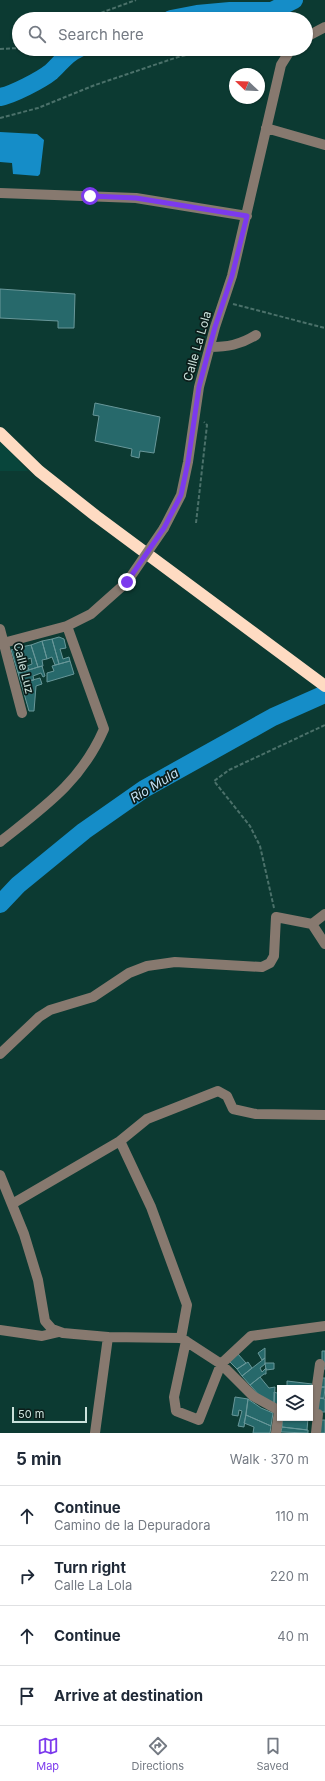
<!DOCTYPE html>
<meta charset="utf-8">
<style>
body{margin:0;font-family:Inter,sans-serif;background:#f6f6f7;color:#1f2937}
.controls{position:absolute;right:12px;bottom:12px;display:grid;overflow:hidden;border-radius:0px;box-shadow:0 1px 3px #0004}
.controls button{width:36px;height:36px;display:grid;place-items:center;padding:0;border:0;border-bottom:1px solid #e0e1e3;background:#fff;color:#1f2937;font:20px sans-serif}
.compass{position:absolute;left:229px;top:68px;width:36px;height:36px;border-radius:50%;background:#fff;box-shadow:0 1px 3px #0004;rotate:293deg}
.scale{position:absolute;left:12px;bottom:10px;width:75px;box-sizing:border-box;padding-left:4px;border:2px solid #cbe1db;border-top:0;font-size:11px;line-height:14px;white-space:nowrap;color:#cbe1db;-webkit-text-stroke:3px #0b1d1a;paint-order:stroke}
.stop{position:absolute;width:12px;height:12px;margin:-9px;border:3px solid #7c3aed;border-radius:50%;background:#fff}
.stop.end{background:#7c3aed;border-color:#fff;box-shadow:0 1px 4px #0008}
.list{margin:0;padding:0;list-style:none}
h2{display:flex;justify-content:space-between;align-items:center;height:52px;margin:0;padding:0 16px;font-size:17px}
h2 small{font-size:13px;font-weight:400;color:#747a83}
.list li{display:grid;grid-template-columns:26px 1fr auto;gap:12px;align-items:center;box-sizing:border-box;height:60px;padding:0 16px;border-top:1px solid #e0e1e3}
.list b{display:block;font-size:15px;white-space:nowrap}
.list p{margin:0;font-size:13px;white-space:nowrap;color:#747a83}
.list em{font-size:13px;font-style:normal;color:#747a83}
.icon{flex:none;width:22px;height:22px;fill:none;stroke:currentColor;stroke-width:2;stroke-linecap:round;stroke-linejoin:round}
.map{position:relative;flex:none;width:325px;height:1433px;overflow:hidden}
.search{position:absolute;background:#fff;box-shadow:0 1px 3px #0004;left:12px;right:12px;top:12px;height:44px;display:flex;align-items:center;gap:10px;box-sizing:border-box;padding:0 14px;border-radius:22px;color:#747a83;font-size:15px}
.sheet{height:292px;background:#fff}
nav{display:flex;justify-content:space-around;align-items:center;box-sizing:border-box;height:56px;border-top:1px solid #e0e1e3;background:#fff;font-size:11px;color:#747a83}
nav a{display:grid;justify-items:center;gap:2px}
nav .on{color:#7c3aed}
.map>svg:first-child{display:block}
.built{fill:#08453b}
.water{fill:#158dc8}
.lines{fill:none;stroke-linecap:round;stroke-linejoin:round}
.river{stroke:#158dc8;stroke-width:18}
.building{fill:#27696b;stroke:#689799}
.path{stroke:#4b716a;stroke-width:2;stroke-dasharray:4 2;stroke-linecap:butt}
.minor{stroke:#87796f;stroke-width:10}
.highway{stroke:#fedbc2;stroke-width:12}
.minor-bridge{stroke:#87796f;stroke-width:10}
.route{stroke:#7c3aed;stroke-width:5}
.labels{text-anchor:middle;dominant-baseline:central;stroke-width:3.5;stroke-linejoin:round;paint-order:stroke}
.street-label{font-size:12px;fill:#cbe1db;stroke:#0b1d1a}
.water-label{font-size:13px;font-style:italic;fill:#c2ddf0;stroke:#0b1d1a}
</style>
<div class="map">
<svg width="325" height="1433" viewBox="0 0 325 1433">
<rect width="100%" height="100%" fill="#0c3a32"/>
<path class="built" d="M0 440 28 471H0Z"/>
<path class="water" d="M0 132 37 134 44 140 40 174 38 176 13 174 12 163 0 162Z"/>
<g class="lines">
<path class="river" d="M171 19 197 14 230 11H272L294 0
M0 97C12 95 41 80 51 72 60 64 67 53 78 49
M0 904 18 885 84 831 144 789 273 717 325 694"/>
</g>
<path class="building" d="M0 289 75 294 74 328H58V321L0 318Z
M95 403 160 417 154 453 140 451 139 458 131 456 132 449 95 441 99 416 93 415Z
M59 637 64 639 66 648 60 649 63 659 69 657 70 661 59 664 52 639Z
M52 639 59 664 55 665 52 657 47 659 42 641Z
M42 641 47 659 42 660 43 666 38 667 31 645Z
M31 645 38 667 29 670 27 666 32 664 31 658 25 660 21 647Z
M21 647 25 660 21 661 22 667 27 666 29 670 18 673 11 650Z
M70 661 74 674 47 682V673L54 671 52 666Z
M42 666 45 676 43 677 41 673 33 676 34 680 21 683 18 673Z
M40 678 42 684 36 686 34 711H29L21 683Z
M265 1348V1358L262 1360 258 1353Z
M322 1351H325V1369H322Z
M238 1354 246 1363 237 1369 229 1361Z
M265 1358V1364L260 1368 262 1372 266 1368V1374H264L250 1385 242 1376Z
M248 1362 252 1368 242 1376 237 1369Z
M265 1363H274V1369L266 1370Z
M260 1377 269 1388 275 1387 274 1404 259 1395 250 1385Z
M322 1378H325V1387H321Z
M287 1381 312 1384 310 1400V1388H287Z
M321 1387H325L324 1398H319Z
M274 1392 280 1394V1406L274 1404Z
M235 1397 248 1399 244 1427 238 1426 242 1411 239 1410 238 1416 232 1415Z
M319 1398 325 1399V1412H317Z
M248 1399 261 1408 273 1413 271 1426 246 1415Z
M246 1415 271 1426 270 1433H253L254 1427 244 1423Z
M282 1418H308L307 1430 282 1427Z
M321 1420H325V1433H320Z
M282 1427 308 1430V1433L281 1432Z"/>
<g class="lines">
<path class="path" d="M84 19 136 0
M0 49 19 48
M0 118 38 108 95 85 178 57 215 49
M233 304 325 328
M196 523 207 425 204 422
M274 908 260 846 250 826 214 781 229 770 325 725"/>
<path class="minor" d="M306 37 325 27
M266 128 325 145
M0 193 136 198 247 216
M210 347C227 347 240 345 256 335
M164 528 181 495 188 462 199 387 215 327 232 276 281 65 291 49
M0 629 22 713
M0 644 67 626 91 614 127 582
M0 842C44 807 81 782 104 729L67 626
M312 924 325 944
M0 1054 39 1017 50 1010 93 997 129 973 147 966 175 962 262 967 270 963 274 956 276 917 312 924 325 914
M120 1141 147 1119 218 1091 227 1096 233 1109 256 1114 325 1115
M0 1175 24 1234 38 1280 45 1321 52 1329 63 1333 108 1337 181 1338
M12 1204 120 1141 151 1207 187 1305 181 1338
M0 1330 42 1336 59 1332
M181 1338 221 1364 253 1396 280 1411
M186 1341 174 1397 176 1411 199 1420 221 1364 251 1336 325 1326
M313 1414 320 1364
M95 1433 108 1337
M276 1433 279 1411
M316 1433 318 1414"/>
<path class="highway" d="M0 433 39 471 96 516 325 686"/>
<path class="minor-bridge" d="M127 582 164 528"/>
</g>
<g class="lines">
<path class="route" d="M90 196 136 198 247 216 232 276 215 327 199 387 188 462 181 495 164 528 127 582"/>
</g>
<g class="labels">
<g class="street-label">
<text transform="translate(197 346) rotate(-74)">Calle La Lola</text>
<text transform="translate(24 668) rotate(76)">Calle Luz</text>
</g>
<g class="water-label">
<text transform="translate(154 785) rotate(-31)">Río Mula</text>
</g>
</g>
</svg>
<div class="controls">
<button><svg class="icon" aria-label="layers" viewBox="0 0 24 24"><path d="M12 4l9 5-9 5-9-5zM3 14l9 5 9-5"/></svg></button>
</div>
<svg class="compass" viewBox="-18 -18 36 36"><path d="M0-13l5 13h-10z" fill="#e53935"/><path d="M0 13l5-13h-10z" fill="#747a83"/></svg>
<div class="scale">50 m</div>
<div class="stop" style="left:90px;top:196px"></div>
<div class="stop end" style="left:127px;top:582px"></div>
<div class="search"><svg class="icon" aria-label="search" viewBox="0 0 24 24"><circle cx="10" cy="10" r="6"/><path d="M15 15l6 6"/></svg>Search here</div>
</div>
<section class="sheet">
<h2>5 min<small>Walk · 370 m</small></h2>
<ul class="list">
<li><svg class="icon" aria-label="ahead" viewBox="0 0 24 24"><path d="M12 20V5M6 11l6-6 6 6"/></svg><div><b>Continue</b><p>Camino de la Depuradora</p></div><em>110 m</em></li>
<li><svg class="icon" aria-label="right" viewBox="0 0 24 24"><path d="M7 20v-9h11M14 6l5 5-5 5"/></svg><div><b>Turn right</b><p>Calle La Lola</p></div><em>220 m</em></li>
<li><svg class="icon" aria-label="ahead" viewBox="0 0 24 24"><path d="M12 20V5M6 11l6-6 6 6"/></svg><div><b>Continue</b></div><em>40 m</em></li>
<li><svg class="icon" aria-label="arrive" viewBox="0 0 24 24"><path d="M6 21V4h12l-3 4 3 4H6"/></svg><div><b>Arrive at destination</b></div></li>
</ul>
</section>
<nav>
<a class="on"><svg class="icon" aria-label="map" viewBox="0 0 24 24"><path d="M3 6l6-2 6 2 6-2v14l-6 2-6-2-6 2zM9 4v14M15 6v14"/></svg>Map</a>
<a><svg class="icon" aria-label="directions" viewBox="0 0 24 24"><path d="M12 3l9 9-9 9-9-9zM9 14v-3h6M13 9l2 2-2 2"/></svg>Directions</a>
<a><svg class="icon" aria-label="saved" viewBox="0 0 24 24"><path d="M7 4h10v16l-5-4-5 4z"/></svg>Saved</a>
</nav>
